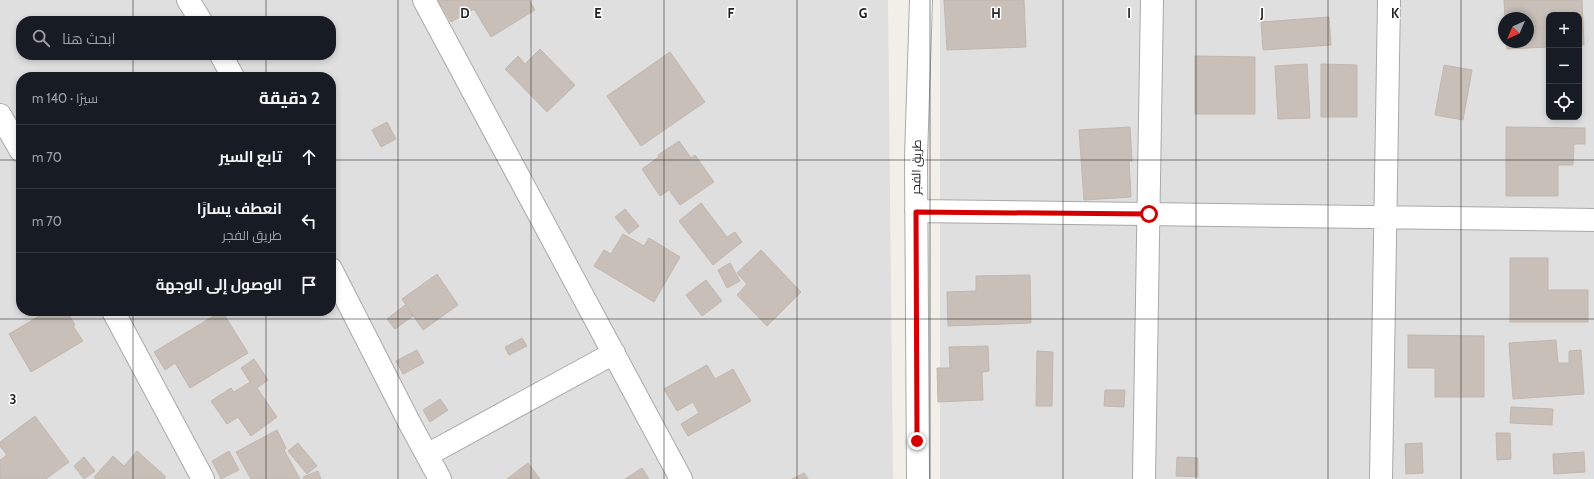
<!DOCTYPE html>
<html lang="ar">
<meta charset="utf-8">
<style>
body{margin:0;font-family:Cabin,Cairo,sans-serif;background:#20242c;color:#f1f3f6;direction:rtl}
.controls{position:absolute;right:12px;top:12px;display:grid;overflow:hidden;border-radius:8px;box-shadow:0 2px 6px #0003}
.controls button{width:36px;height:36px;display:grid;place-items:center;padding:0;border:0;border-bottom:1px solid #363941;background:#171b24;color:#f1f3f6;font:20px sans-serif}
.compass{position:absolute;left:1498px;top:12px;width:36px;height:36px;border-radius:50%;background:#171b24;box-shadow:0 2px 6px #0003;rotate:224deg}
.stop{position:absolute;width:12px;height:12px;margin:-9px;border:3px solid #d40000;border-radius:50%;background:#fff}
.stop.end{background:#d40000;border-color:#fff;box-shadow:0 1px 4px #0008}
.list{margin:0;padding:0;list-style:none}
h2{display:flex;justify-content:space-between;align-items:center;height:52px;margin:0;padding:0 16px;font-size:17px}
h2 small{font-size:13px;font-weight:400;color:#9ea1a6}
.list li{display:grid;grid-template-columns:26px 1fr auto;gap:12px;align-items:center;box-sizing:border-box;height:64px;padding:0 16px;border-top:1px solid #363941}
.list b{display:block;font-size:15px;white-space:nowrap}
.list p{margin:0;font-size:13px;white-space:nowrap;color:#9ea1a6}
.list em{font-size:13px;font-style:normal;color:#9ea1a6}
.icon{flex:none;width:22px;height:22px;fill:none;stroke:currentColor;stroke-width:2;stroke-linecap:round;stroke-linejoin:round}
.map{position:relative;flex:none;width:1594px;height:479px;overflow:hidden;direction:ltr}
.search{position:absolute;background:#171b24;box-shadow:0 2px 6px #0003;left:16px;top:16px;width:320px;height:44px;display:flex;align-items:center;gap:10px;box-sizing:border-box;padding:0 14px;border-radius:16px;color:#9ea1a6;font-size:15px}
.panel{position:absolute;background:#171b24;box-shadow:0 2px 6px #0003;left:16px;top:72px;width:320px;height:244px;border-radius:16px;direction:rtl}
.map>svg:first-child{display:block}
.residential{fill:#e0dfdf;fill-rule:evenodd}
.building{fill:#c7bfb8;stroke:#c4b6ab}
.lines{fill:none;stroke-linecap:round;stroke-linejoin:round}
.minor-casing{stroke:#a9a9a9;stroke-width:24}
.minor{stroke:#fff;stroke-width:22}
.route{stroke:#d40000;stroke-width:5}
.grid{fill:none;stroke:#222;stroke-width:1;stroke-opacity:0.55}
.labels{text-anchor:middle;dominant-baseline:central;stroke-width:3;stroke-linejoin:round;paint-order:stroke}
.street-label{font-size:12px;fill:#222;stroke:#fff}
.grid-label{font-size:13px;text-anchor:middle;font-weight:bold;fill:#222;stroke:#fff;stroke-width:3;stroke-linejoin:round;paint-order:stroke}
</style>
<div class="map">
<svg width="1594" height="479" viewBox="0 0 1594 479">
<rect width="100%" height="100%" fill="#f2efe9"/>
<path class="residential" d="M0 0H888L893 479H0ZM21 21H331V55H21ZM21 77H331V311H21Z
M940 0H1594V479H940ZM1549 15H1579V117H1549ZM1504 18H1528V42H1504Z"/>
<path class="building" d="M438 0H529L535 10 491 37 474 9 451 22Z
M944 0H1024L1026 47 947 50Z
M1504 0H1582L1584 45H1579V15H1549V47L1507 49 1506 42H1528V18H1505Z
M1329 17 1331 45 1263 50 1261 22Z
M540 49 575 85 547 112 505 69 518 56 525 64Z
M670 52 705 102 641 146 607 96Z
M1195 56 1255 57V114H1195Z
M1307 64 1310 118 1278 119 1275 66Z
M1321 64 1357 65V117H1321Z
M1444 65 1472 70 1463 120 1435 115Z
M387 122 396 139 381 147 372 130Z
M1130 127 1132 161H1129L1131 197 1084 200 1079 130Z
M1506 127 1585 128V144H1574L1573 165H1558V196H1506Z
M679 141 691 158 695 155 714 182 680 205 669 190 660 196 642 169 659 157 658 155Z
M701 203 727 237 735 232 742 242 713 265 679 221Z
M625 209 639 226 629 234 615 217Z
M623 234 644 246 649 238 680 257 654 302 594 266 604 250 611 254Z
M761 250 801 292 767 326 737 295 747 284 737 273Z
M1510 258H1548V290H1588V322H1510Z
M730 263 740 281 727 288 718 270Z
M437 274 458 305 423 330 402 299Z
M1030 275 1031 323 948 326 947 292 976 291V276Z
M706 280 722 301 702 316 686 295Z
M405 305 413 316 395 329 387 319Z
M48 311H67L75 325 73 326 83 341 31 372 9 334Z
M222 311 248 353 190 388 175 363 165 370 154 352Z
M1408 335 1484 336V397H1435V368H1408Z
M522 338 527 346 509 355 505 347Z
M1556 340 1558 363H1569V351L1581 350 1584 394 1513 399 1509 343Z
M988 346 989 371 982 372 983 400 938 402 937 368H950L949 347Z
M417 350 424 363 403 374 396 361Z
M1037 351 1053 352 1052 406H1036Z
M254 359 268 380 257 388 277 417 251 436 238 417 227 424 211 401 231 388 234 392 250 382 241 368Z
M707 365 715 379 733 369 751 401 688 436 681 424 699 413 693 402 677 411 664 389Z
M1105 390H1125L1124 407 1104 406Z
M440 399 448 410 430 422 423 410Z
M1511 407 1553 409 1552 425 1510 423Z
M35 416 69 462 46 479H0V460L7 455 0 446V442Z
M277 430 286 448 284 450 300 479H251L236 452Z
M1496 433H1510L1511 459 1497 460Z
M298 443 317 466 307 474 288 451Z
M1422 443 1423 473 1406 474 1405 444Z
M137 451 166 477 164 479H96L94 477 113 456 124 466Z
M229 451 239 470 221 479 212 461Z
M1584 452 1585 472 1554 474 1553 454Z
M84 457 95 471 84 479 74 466Z
M1177 457 1198 458V477L1176 476Z
M528 463 540 479H507Z
M642 468 649 479H625Z
M318 471 321 479H304L303 477Z
M804 473 808 479H792Z"/>
<g class="lines">
<g class="minor-casing">
<path id="minor" d="M188 0 201 21
M424 0 681 479
M221 55 233 77
M0 115 21 151
M916 211 1594 220
M331 269 409 422 440 479
M113 311 203 479
M427 455 614 353
M918 479 916 157 921 0
M1144 479 1152 0
M1381 479 1389 0"/>
</g>
<use href="#minor" class="minor"/>
</g>
<g class="lines">
<path class="route" d="M917 441 916 212 1149 214"/>
</g>
<path class="grid" d="M133 0V21M266 0V21M398 0V479M531 0V479M664 0V479M797 0V479M930 0V479M1063 0V479M1196 0V479M1328 0V479M1461 0V479M133 55V77M266 55V77M0 160H21M331 160H1594M133 311V479M266 311V479M0 319H1594"/>
<g class="labels">
<g class="street-label">
<text transform="translate(916 167) rotate(-89)">طريق الفجر</text>
</g>
</g>
<g class="grid-label">
<text x="465" y="18">D</text>
<text x="598" y="18">E</text>
<text x="731" y="18">F</text>
<text x="863" y="18">G</text>
<text x="996" y="18">H</text>
<text x="1129" y="18">I</text>
<text x="1262" y="18">J</text>
<text x="1395" y="18">K</text>
<text x="13" y="404">3</text>
</g>
</svg>
<div class="controls">
<button>+</button>
<button>−</button>
<button><svg class="icon" aria-label="locate" viewBox="0 0 24 24"><circle cx="12" cy="12" r="6"/><path d="M12 2v4M12 18v4M2 12h4M18 12h4"/></svg></button>
</div>
<svg class="compass" viewBox="-18 -18 36 36"><path d="M0-13l5 13h-10z" fill="#e53935"/><path d="M0 13l5-13h-10z" fill="#9ea1a6"/></svg>
<div class="stop" style="left:1149px;top:214px"></div>
<div class="stop end" style="left:917px;top:441px"></div>
<div class="search"><svg class="icon" aria-label="search" viewBox="0 0 24 24"><circle cx="10" cy="10" r="6"/><path d="M15 15l6 6"/></svg>ابحث هنا</div>
<section class="panel">
<h2>2 دقيقة<small>سيرًا · 140 m</small></h2>
<ul class="list">
<li><svg class="icon" aria-label="ahead" viewBox="0 0 24 24"><path d="M12 20V5M6 11l6-6 6 6"/></svg><div><b>تابع السير</b></div><em>70 m</em></li>
<li><svg class="icon" aria-label="left" viewBox="0 0 24 24"><path d="M17 20v-9H6M10 6l-5 5 5 5"/></svg><div><b>انعطف يسارًا</b><p>طريق الفجر</p></div><em>70 m</em></li>
<li><svg class="icon" aria-label="arrive" viewBox="0 0 24 24"><path d="M6 21V4h12l-3 4 3 4H6"/></svg><div><b>الوصول إلى الوجهة</b></div></li>
</ul>
</section>
</div>
